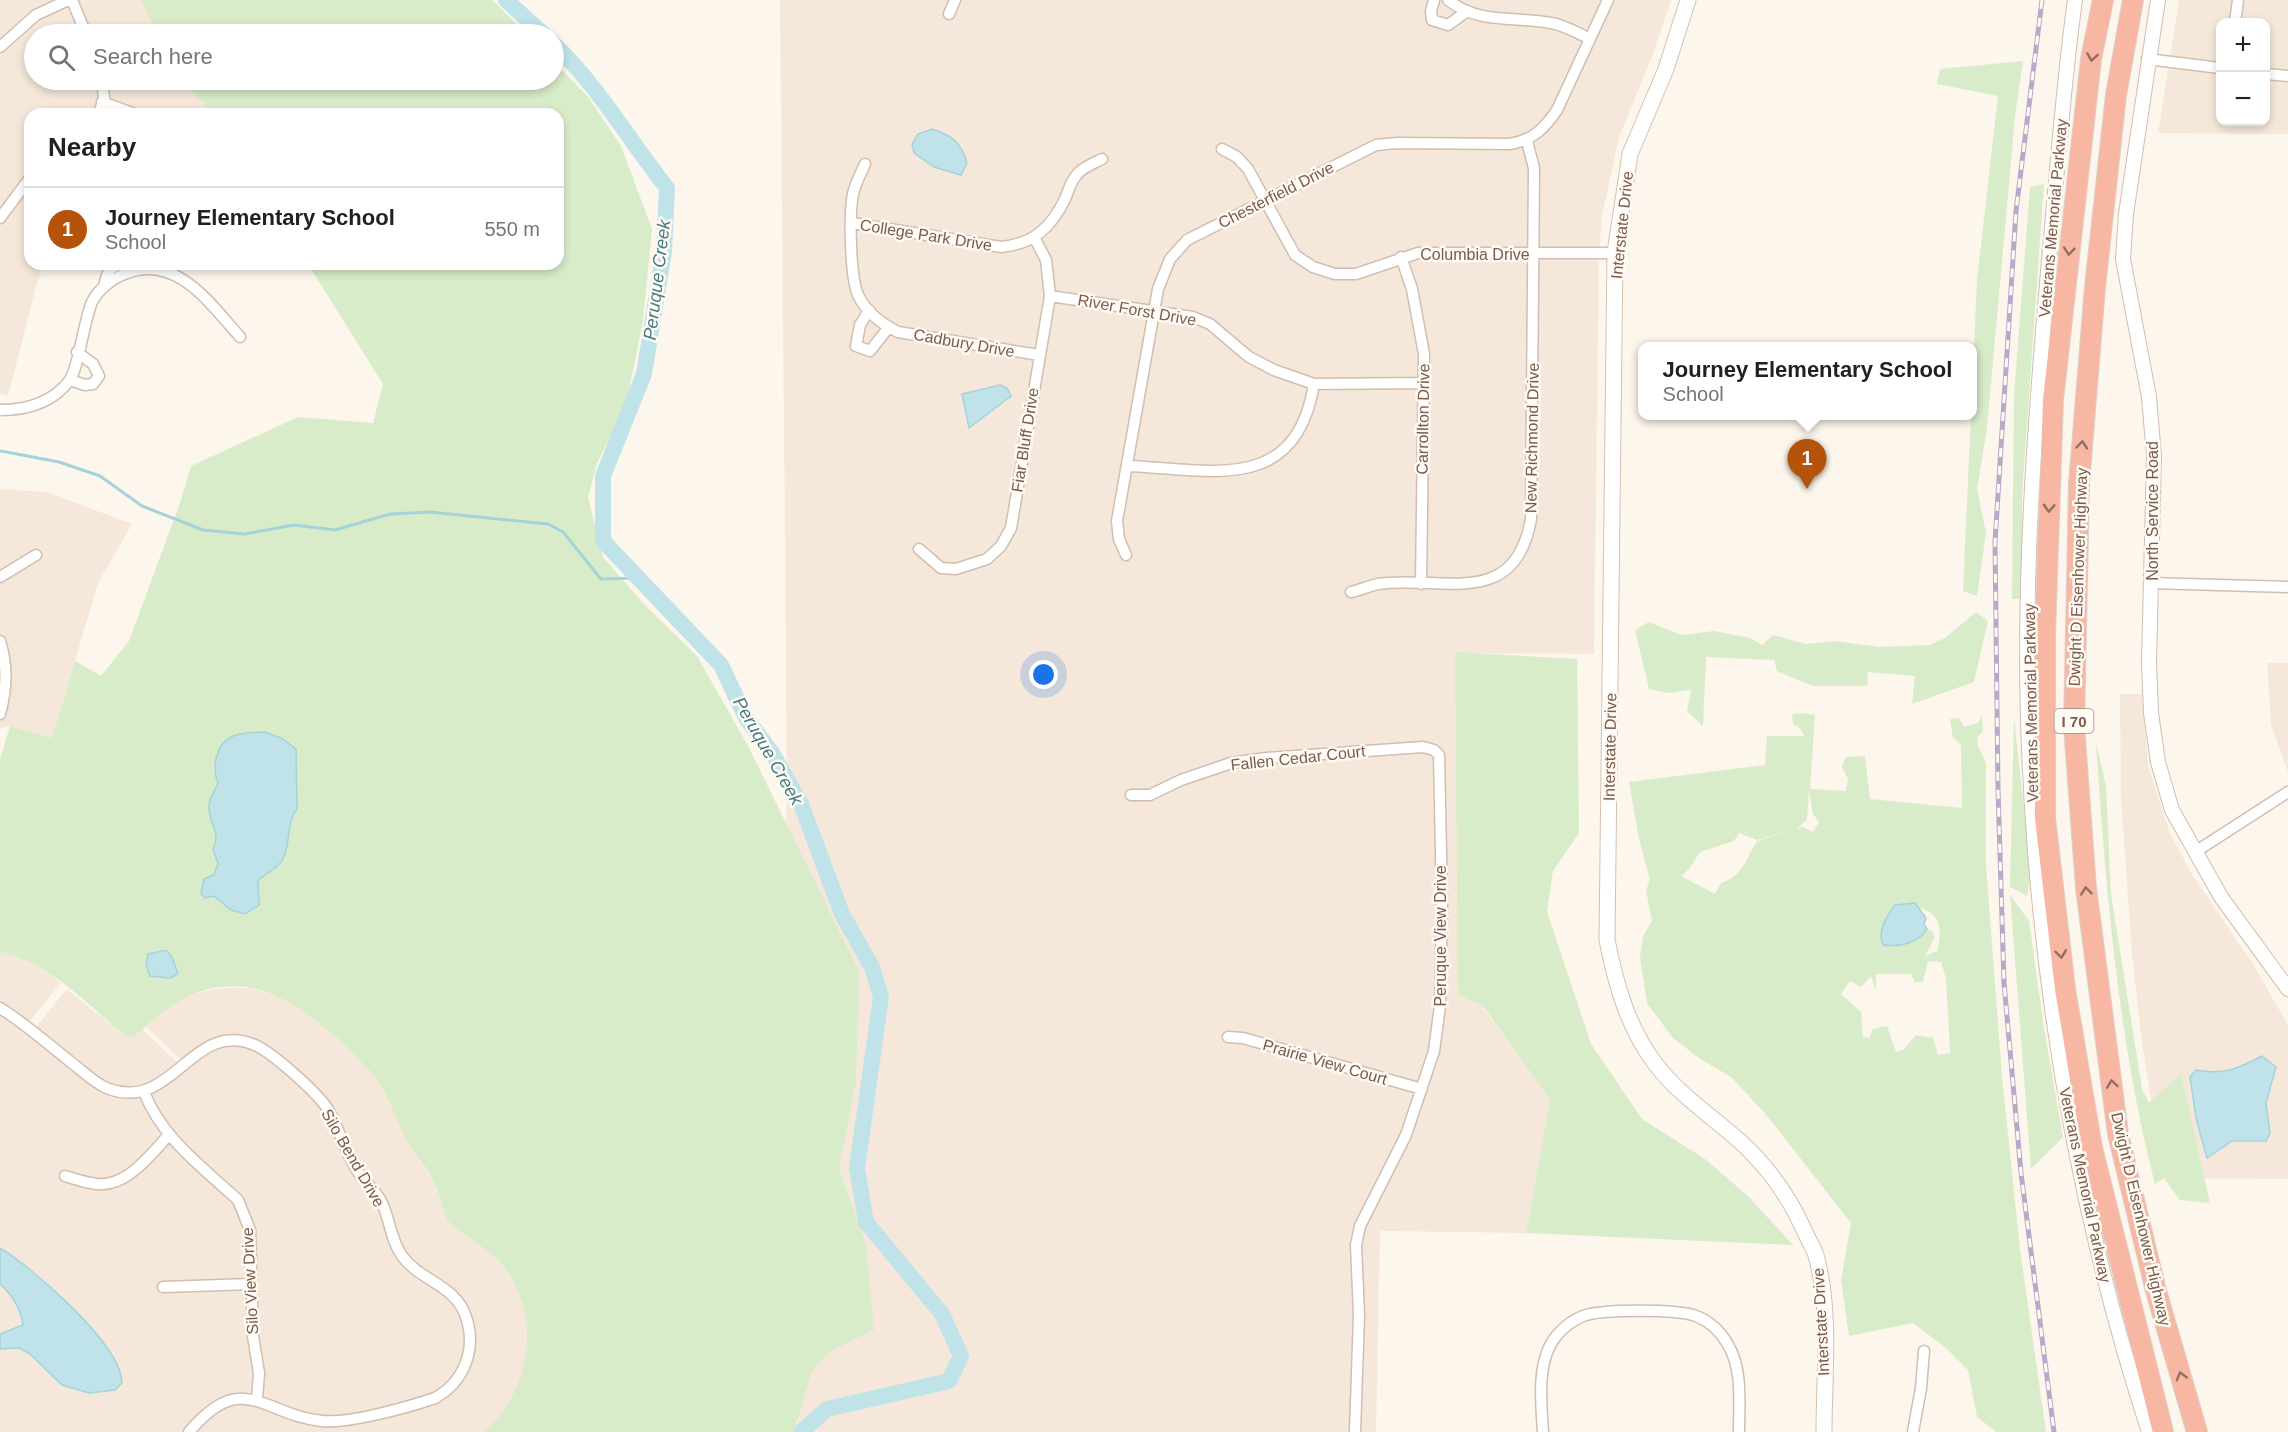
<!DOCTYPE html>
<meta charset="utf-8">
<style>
body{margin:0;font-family:Helvetica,sans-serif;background:#f6f6f6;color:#202124}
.controls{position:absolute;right:18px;top:18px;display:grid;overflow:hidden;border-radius:12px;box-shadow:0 3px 9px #0003}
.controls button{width:54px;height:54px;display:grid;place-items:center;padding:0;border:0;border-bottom:2px solid #e0e0e0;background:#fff;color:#202124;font:30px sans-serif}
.you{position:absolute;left:1044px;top:675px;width:21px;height:21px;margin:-15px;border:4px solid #fff;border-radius:50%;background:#1a73e8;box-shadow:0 0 0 9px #1a73e833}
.badge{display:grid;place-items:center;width:39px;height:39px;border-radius:50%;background:#b45309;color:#fff;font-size:20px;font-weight:700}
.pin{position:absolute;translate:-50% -50px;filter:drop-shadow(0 2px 3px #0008)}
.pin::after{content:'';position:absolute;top:32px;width:21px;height:18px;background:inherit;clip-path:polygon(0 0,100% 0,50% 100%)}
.popup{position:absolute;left:1638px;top:342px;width:339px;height:78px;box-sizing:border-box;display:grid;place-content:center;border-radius:12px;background:#fff;filter:drop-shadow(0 2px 4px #0005);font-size:20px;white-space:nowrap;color:#757577}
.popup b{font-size:22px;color:#202124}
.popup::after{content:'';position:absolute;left:50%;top:100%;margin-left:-12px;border:12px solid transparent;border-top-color:#fff}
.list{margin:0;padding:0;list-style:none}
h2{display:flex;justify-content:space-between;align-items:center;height:78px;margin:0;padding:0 24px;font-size:26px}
h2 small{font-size:20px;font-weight:400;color:#757577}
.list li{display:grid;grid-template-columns:39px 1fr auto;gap:18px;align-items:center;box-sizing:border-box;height:84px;padding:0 24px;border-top:2px solid #e0e0e0}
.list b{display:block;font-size:22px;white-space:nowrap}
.list p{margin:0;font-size:20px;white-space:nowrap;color:#757577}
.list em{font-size:20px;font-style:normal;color:#757577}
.icon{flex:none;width:33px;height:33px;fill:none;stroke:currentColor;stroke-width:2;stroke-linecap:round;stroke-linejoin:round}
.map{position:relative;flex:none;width:2288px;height:1432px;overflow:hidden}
.search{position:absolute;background:#fff;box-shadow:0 3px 9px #0003;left:24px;top:24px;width:540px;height:66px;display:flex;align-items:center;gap:15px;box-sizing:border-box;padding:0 21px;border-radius:33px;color:#757577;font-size:22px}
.panel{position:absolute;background:#fff;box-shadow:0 3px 9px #0003;left:24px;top:108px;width:540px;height:162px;border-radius:18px}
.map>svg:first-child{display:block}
.residential{fill:#f5e8da;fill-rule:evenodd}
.green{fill:#d8ecc9;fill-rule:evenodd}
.water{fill:#bfe3e8;stroke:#a5d3da;stroke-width:1.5}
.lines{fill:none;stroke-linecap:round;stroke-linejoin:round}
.stream{stroke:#a5d3da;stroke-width:3}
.river{stroke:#bfe3e8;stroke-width:16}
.minor-casing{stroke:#d1beb0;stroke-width:13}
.tertiary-casing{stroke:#d1beb0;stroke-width:16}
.secondary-casing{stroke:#d6c0b0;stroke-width:17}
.motorway-casing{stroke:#dad1cd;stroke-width:22}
.minor{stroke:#fff;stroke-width:10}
.tertiary{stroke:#fff;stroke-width:14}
.secondary{stroke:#fff;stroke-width:15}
.motorway{stroke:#f7b7a3;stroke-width:20}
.rail-casing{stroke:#b9a8c9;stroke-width:5}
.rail{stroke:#fffaf3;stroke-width:3;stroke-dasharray:9;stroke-linecap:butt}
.oneway{stroke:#936e5e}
.labels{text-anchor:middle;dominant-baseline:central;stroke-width:5;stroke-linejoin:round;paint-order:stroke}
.shield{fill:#fffaf3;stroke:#a28b7f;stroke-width:1.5}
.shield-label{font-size:15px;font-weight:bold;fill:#7a5c4d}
.street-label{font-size:16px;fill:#7a5c4d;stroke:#fffaf3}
.water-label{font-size:18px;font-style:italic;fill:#437c86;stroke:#fffaf3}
</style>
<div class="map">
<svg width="2288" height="1432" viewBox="0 0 2288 1432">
<rect width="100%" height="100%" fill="#fdf6ec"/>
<path class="residential" d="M0 0H141L156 34H34V80H183L212 114H30V264H42L8 396 0 394Z
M780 0H1671L1653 54 1619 137 1602 216 1599 256 1594 654 1455 653 1481 1005 1550 1100 1526 1233 1380 1231 1376 1432H788L786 644Z
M2179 0H2288V134L2158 133ZM2220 22H2266V122H2220Z
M0 489 47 492 132 524 98 583 52 738 10 726 0 728Z
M2267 663H2288V772L2271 725Z
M2120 694H2142L2148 765 2170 833 2193 876 2253 964 2288 1025V1179L2164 1178 2142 1044 2132 954 2121 798Z
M0 952 17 955 42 969 61 983 29 1022 36 1027 67 989 125 1036 142 1029 178 1063 181 1060 145 1026 166 1007 192 994 220 988H249L277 995 302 1008 322 1025 366 1066 384 1089 408 1143 436 1185 443 1211 457 1229 479 1242 500 1262 516 1286 525 1313 528 1342 524 1371 513 1397 497 1421 484 1432H0Z"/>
<path class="green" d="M141 0H492L527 34H156Z
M2023 61 2015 117 1987 428 1977 489 1986 533 1977 596 1963 591 1977 280 1998 96 1937 84 1940 69Z
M554 62 589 98 621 146 652 229 643 321 626 405 597 463 588 497 603 557 643 603 697 656 747 744 859 971 856 1082 839 1169 866 1245 874 1330C854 1340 822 1351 812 1373 804 1392 802 1413 792 1432H484C533 1389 543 1312 499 1261 487 1247 454 1231 447 1219 441 1208 440 1195 435 1184 428 1169 417 1157 408 1143 398 1126 393 1106 383 1089 373 1072 358 1059 344 1045 301 1005 253 969 191 995 167 1005 152 1023 132 1037L125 1036C88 1005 49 962 0 952V759L10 726 52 738 75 661 101 676 129 641 180 503 191 466 298 417 373 423 383 384 308 264H558V114H212L183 80H554Z
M2044 184 2022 494V599H2012L2014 395 2030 187Z
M1976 612 1988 621 1974 682 1912 704 1915 676 1868 672 1867 686H1813L1777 671 1774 660 1706 657 1703 726 1687 711 1691 690 1668 693 1649 689 1635 630 1649 622 1681 635 1714 631 1750 638 1762 645 1773 635 1806 644 1834 641 1880 647 1930 645 1945 638Z
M1455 652 1577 659 1579 833 1553 871 1547 911 1591 1044 1642 1119 1705 1159 1748 1196 1793 1245 1526 1233 1550 1100 1482 1005 1458 995Z
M1804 713 1815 715 1810 789 1846 791 1848 779 1842 767 1846 757 1865 756 1870 799 1962 808 1961 745 1953 738 1950 719 1959 718 1964 727 1978 723 1982 716 1983 731 1977 738 1978 746 1986 763V865L2002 1077 2020 1249 2046 1432H1996L1977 1417 1968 1370 1946 1348 1913 1323 1849 1336 1841 1280 1851 1223 1764 1112 1731 1077 1700 1059 1672 1037 1647 1003 1640 958 1643 936 1652 921 1646 890 1650 880 1639 839 1629 782 1765 765 1767 736H1804L1801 729 1793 724 1792 714ZM1809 791 1813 814 1819 822 1813 832 1803 827 1757 841C1745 860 1743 876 1721 883L1715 894 1681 876 1689 869 1700 852 1734 841 1739 833 1757 840 1796 829 1807 820ZM1906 906C1936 907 1945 922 1937 951L1925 956 1935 937 1932 931 1927 929 1924 934 1918 935 1912 942 1893 947ZM1928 961 1941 962 1946 978 1950 1053 1938 1055 1933 1038 1916 1035 1903 1050 1896 1052 1887 1026 1873 1029 1869 1038 1863 1037 1861 1012 1841 994 1850 981 1861 987 1871 976 1876 992V974H1911L1915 982H1923Z
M2014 718 2031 873 2027 896 2010 887Z
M2096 743 2106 786 2111 894 2142 1089 2149 1103 2181 1074 2210 1203 2180 1200 2164 1178 2155 1184C2118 1040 2106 891 2096 743Z
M2010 895 2029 921 2044 1028 2063 1137 2031 1169Z"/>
<path class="water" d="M932 129C953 136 961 142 967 163L961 175 934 167 914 153 912 144 918 134Z
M1000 385 1007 388 1011 396 969 428 962 394Z
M264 732 281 738 296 749 297 809C286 822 291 843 283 859 278 869 265 873 258 881L259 905 245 914 231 910 214 896 205 898 201 894 204 879 214 875 218 864 213 849C222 832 208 823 209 806 209 797 215 792 218 783 212 769 215 745 231 737 241 732 253 733 264 732Z
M1915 903 1926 918 1924 924 1927 929C1920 942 1899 948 1883 945 1877 930 1886 918 1895 905Z
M166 950 172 957 178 974 170 978 150 976 146 966 148 954Z
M2262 1056 2276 1067 2266 1103 2270 1133 2266 1141H2232L2207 1158 2196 1118 2190 1077 2196 1070C2224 1075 2237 1069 2262 1056Z
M0 1248C32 1267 122 1345 122 1383L115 1390 89 1393 62 1385 30 1354 19 1348 0 1349V1334L23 1325C21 1309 12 1295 0 1284Z"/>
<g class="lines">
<path class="stream" d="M1 451 59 462 100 476 142 506 203 530 245 534 294 525 335 530 390 514 430 512 548 524 563 532 601 579 640 578"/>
<path class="river" d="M506 0 543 34
M554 44C598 86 629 140 667 188L664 251 644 374 603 476V541L721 665 746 718 772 753 801 804 842 914 872 967 881 997 857 1168 866 1222 942 1314 961 1356 949 1381 827 1409 801 1432"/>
<g class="minor-casing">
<path id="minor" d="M72 0 86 34
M1434 0 1431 11 1432 20 1448 25 1466 12
M1448 0C1480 25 1514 16 1551 23 1564 25 1578 33 1590 39
M949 14 955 0
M2235 22 2238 0
M0 47 36 15 68 0
M2147 59 2220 68
M2266 74 2288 76
M102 102 135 114
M99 114 104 98 102 80
M1222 149 1237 157 1248 169 1295 255 1313 267 1335 274H1356L1418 253H1615
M865 164C861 173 855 184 853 194 849 214 850 276 858 295 866 312 882 324 898 332L1039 355
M0 218 30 178
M852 223 1001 247C1033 244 1051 228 1065 199 1068 192 1070 184 1075 177 1081 168 1092 164 1102 159
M1401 257 1412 289 1424 354 1421 584
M104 287C107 272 108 266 124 264
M1050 296 1193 317 1210 324 1249 357 1274 370 1314 384 1423 383
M869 310 860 325 856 346 870 351 889 327
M70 380 85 385 93 384 99 376 93 364 77 352
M0 410C26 410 52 403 69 381 78 371 84 320 92 302 98 290 110 280 122 275 174 251 209 302 240 337
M1128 466C1213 470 1296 494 1314 384
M919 549 941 568 956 569 987 559 1001 546 1011 528 1050 296 1046 260 1035 239
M1126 555 1119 539 1117 521 1158 289 1170 259 1187 240 1376 145 1397 143 1510 144C1533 140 1544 129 1557 110L1608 0
M0 577 36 555
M2151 583 2288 587
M1351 592C1360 590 1369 586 1378 584 1441 575 1515 611 1531 519L1534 168 1527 141
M0 641C8 666 7 689 0 714
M1131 795H1150L1181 780 1231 763 1266 758 1423 747 1434 750 1439 755 1442 902 1440 1006 1434 1051 1406 1135 1360 1226 1356 1245 1359 1315 1355 1432
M2195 852 2288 792
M0 1008C26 1024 49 1045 72 1063 84 1072 95 1084 109 1089 173 1112 193 1018 255 1045 273 1053 319 1094 329 1111 339 1130 345 1150 356 1169 363 1180 374 1189 381 1201 390 1218 390 1239 402 1256 420 1281 456 1285 466 1317 477 1349 464 1382 435 1398 409 1407 348 1424 322 1421 263 1415 243 1368 189 1432
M1228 1037 1243 1038 1422 1089
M144 1092C162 1138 202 1167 238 1200L250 1230 253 1336 259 1373 257 1399
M65 1176C75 1179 86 1183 97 1184 127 1187 150 1155 168 1136
M163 1287 251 1284
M1543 1432C1541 1401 1536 1360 1557 1335 1564 1327 1573 1320 1583 1316 1601 1309 1678 1309 1696 1316 1709 1321 1720 1331 1727 1343 1743 1368 1739 1403 1739 1432
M1913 1432 1921 1388 1924 1351"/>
</g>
<g class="tertiary-casing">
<path id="tertiary" d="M2075 0C2063 86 2057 174 2049 260 2035 422 2022 585 2029 747 2038 979 2077 1211 2149 1432
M2158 0 2126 214 2123 259 2149 397 2154 456 2149 662 2151 713 2158 762 2172 810 2221 897 2288 989"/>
</g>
<g class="secondary-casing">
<path id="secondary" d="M1688 0 1666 69 1630 154 1615 253 1607 940C1616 985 1628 1029 1657 1066 1681 1097 1716 1119 1744 1145 1770 1170 1790 1198 1804 1230 1808 1240 1815 1249 1817 1259 1831 1314 1824 1376 1824 1432"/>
</g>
<g class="motorway-casing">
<path id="motorway" d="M2103 0 2091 59 2053 400 2045 635V818L2065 989 2092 1148 2163 1432
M2133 0 2116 95 2095 287 2079 484 2074 726 2086 888 2118 1134 2156 1291 2197 1432"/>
</g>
<use href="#minor" class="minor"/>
<use href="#tertiary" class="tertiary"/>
<use href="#secondary" class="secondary"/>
<use href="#motorway" class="motorway"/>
<g class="rail-casing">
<path id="rail" d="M2042 0 2016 211 1995 542 1998 789 2004 983 2021 1173 2054 1432"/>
</g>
<use href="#rail" class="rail"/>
</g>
<defs><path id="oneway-chevron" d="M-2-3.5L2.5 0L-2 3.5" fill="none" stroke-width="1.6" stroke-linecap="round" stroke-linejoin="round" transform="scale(1.5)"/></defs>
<g class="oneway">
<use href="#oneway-chevron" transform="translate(2092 57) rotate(99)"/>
<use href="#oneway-chevron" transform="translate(2069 251) rotate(96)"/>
<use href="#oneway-chevron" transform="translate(2082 445) rotate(-85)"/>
<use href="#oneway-chevron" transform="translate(2049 508) rotate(92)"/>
<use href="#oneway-chevron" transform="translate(2086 891) rotate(-96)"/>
<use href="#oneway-chevron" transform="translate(2061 954) rotate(83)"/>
<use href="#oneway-chevron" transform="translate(2112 1084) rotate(-98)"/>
<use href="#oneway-chevron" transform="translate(2181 1376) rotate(-106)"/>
</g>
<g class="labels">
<rect class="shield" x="2054.5" y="709" width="39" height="24" rx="4.5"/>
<g class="shield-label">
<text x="2074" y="721">I 70</text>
</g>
<g class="street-label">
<text transform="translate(1276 195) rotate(-27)">Chesterfield Drive</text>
<text transform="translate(2053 218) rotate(-85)">Veterans Memorial Parkway</text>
<text transform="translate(1622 225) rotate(-84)">Interstate Drive</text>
<text transform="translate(926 235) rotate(9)">College Park Drive</text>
<text x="1475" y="254">Columbia Drive</text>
<text transform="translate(1137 310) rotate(10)">River Forst Drive</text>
<text transform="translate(964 343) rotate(10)">Cadbury Drive</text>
<text transform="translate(1423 419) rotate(-89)">Carrollton Drive</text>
<text transform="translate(1532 438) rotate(-89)">New Richmond Drive</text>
<text transform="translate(1025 440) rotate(-81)">Fiar Bluff Drive</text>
<text transform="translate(2152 511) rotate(-90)">North Service Road</text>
<text transform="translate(2078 577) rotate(-88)">Dwight D Eisenhower Highway</text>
<text transform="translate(2031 703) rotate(-91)">Veterans Memorial Parkway</text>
<text transform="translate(1610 747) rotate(-89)">Interstate Drive</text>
<text transform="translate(1298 758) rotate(-6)">Fallen Cedar Court</text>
<text transform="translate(1440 936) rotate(-90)">Peruque View Drive</text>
<text transform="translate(1325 1062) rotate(16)">Prairie View Court</text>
<text transform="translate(353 1158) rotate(60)">Silo Bend Drive</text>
<text transform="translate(2085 1185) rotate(78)">Veterans Memorial Parkway</text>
<text transform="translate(2141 1219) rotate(77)">Dwight D Eisenhower Highway</text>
<text transform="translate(250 1281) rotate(-93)">Silo View Drive</text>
<text transform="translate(1821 1322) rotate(-93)">Interstate Drive</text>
</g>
<g class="water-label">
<text transform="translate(657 280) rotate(-83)">Peruque Creek</text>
<text transform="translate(768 751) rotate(60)">Peruque Creek</text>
</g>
</g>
</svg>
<div class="controls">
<button>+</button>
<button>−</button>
</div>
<div class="you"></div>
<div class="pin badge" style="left:1807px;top:489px">1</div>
<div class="popup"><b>Journey Elementary School</b>School</div>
<div class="search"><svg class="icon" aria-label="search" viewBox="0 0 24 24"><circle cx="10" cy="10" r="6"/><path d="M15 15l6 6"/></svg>Search here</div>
<section class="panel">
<h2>Nearby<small></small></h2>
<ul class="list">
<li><span class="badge">1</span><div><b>Journey Elementary School</b><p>School</p></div><em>550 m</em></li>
</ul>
</section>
</div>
